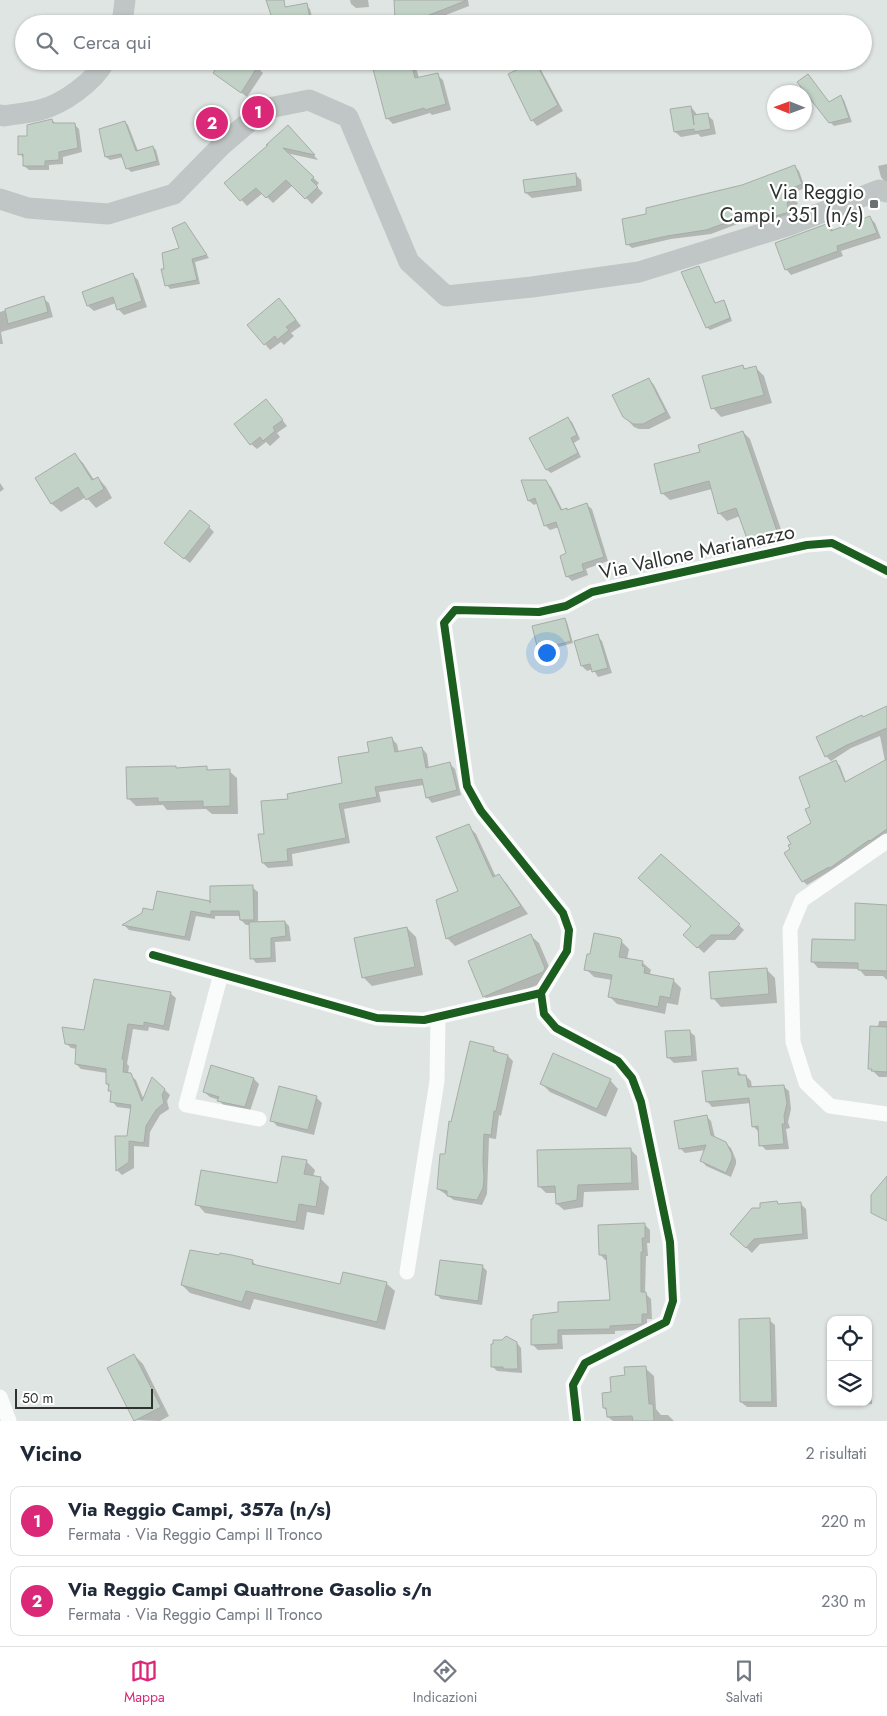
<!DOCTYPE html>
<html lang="it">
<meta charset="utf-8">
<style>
body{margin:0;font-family:Jost,sans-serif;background:#f6f6f7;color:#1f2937}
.controls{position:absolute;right:15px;bottom:15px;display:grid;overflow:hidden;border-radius:10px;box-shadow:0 1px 4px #0004}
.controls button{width:45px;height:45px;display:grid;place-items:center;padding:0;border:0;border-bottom:1px solid #e0e1e3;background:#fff;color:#1f2937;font:25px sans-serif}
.compass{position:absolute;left:767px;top:85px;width:45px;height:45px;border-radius:50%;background:#fff;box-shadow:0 1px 4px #0004;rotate:271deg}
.scale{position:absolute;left:15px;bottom:12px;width:138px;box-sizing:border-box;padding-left:5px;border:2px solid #2e3231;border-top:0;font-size:14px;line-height:18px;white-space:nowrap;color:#2e3231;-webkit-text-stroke:4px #fff;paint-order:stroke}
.you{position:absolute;left:546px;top:652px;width:18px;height:18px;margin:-12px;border:4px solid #fff;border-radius:50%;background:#1a73e8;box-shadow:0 0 0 8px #1a73e833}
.badge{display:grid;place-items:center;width:32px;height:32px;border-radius:50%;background:#db2777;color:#fff;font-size:16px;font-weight:700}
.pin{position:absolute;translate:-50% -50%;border:2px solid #fff;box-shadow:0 1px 5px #0006}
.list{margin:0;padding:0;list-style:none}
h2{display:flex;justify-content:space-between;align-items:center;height:65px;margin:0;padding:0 20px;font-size:21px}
h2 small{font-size:16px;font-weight:400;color:#747a83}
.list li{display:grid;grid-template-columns:32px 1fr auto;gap:15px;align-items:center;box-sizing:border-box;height:70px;margin:0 10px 10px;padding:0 10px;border:1px solid #e0e1e3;border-radius:10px}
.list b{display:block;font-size:19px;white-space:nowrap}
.list p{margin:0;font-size:16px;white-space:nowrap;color:#747a83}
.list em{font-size:16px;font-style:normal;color:#747a83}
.icon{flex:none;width:28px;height:28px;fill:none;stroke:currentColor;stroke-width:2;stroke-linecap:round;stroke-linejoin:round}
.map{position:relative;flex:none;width:887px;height:1421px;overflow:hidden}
.search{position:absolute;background:#fff;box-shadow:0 1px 4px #0004;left:15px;right:15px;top:15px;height:55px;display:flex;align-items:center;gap:12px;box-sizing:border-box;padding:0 18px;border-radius:28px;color:#747a83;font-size:19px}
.sheet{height:225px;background:#fff}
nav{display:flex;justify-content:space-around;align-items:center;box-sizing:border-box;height:70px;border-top:1px solid #e0e1e3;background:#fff;font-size:14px;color:#747a83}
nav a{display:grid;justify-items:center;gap:2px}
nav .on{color:#db2777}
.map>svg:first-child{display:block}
.shadow{fill:#0003}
.building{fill:#c2d2c6;stroke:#a7aca9}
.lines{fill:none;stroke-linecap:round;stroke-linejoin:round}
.minor{stroke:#fafbfb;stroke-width:15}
.secondary{stroke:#c0c6c5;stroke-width:21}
.cycleway-casing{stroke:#fff;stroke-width:11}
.cycleway{stroke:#1b5e20;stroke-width:8}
.poi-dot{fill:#6c716f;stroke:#fff;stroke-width:2}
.labels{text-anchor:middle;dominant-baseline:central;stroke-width:4.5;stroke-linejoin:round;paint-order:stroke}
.poi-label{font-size:20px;fill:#2e3231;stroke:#fff;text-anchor:end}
.street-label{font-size:20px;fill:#2e3231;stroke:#fff}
</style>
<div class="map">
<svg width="887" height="1421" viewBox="0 0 887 1421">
<rect width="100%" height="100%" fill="#dfe5e2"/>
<path class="shadow" d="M350 0H368L369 7 356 8 351 4Z
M395 0H468L469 6 428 22V24H400L396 20Z
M306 5 310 9 314 24H276L285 8Z
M602 17 605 24H585L584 22Z
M237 19 244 24H234Z
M223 61H263L258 68 263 73 247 97 215 73Z
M389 61H414L419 78 437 75 443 80 451 110 432 115 430 113 393 124 387 118Z
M535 63 540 68 563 111 537 126 532 120Z
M841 97 844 100 852 122 834 126 830 122 829 103Z
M691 107 696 113 697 116 707 115 713 120 716 134 701 137 698 134 681 137 675 132Z
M52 120 56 124H74L79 129 82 152 63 157V164L49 165V170H29L24 166V159L20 154Z
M125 122 128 125 138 151 153 147 156 150 160 165 131 172 127 168 124 157 110 160 106 157Z
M294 132 318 160 286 153 319 183 316 186 323 193 312 204 293 185 273 203 263 193 247 206 226 183Z
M887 164V182H885L881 177 878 166Z
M795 167 799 171 805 188 793 193 798 204 790 207 793 216 762 226 756 217 711 234 671 239 632 248 627 244 648 215 743 186Z
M575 174 581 180 582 191 532 198 526 193 525 181Z
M870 218 875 223 881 238 841 251 843 256 791 275 786 269 828 225 834 231Z
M188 228 209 258 195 262 200 284 170 289 167 285 166 270 181 249Z
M698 268 716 304 723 302 726 304 732 321 710 330 707 327Z
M132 274 138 280 147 307 124 315 118 309 116 303 94 311 88 306 84 293Z
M43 298 49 303 53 317 1 332 3 344H0V312Z
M285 305 301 326 291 333 294 336 284 345 281 342 270 350 265 344Z
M742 366 746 370 755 367 764 376 772 403 721 417 713 408Z
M649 379 654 385 671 418 649 429H639L634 427 624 416Z
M271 406 287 426 277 433 280 437 270 446 266 442 257 449 251 444Z
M568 419 572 422 580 439 574 443 581 457 551 473 547 470Z
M743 432 750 439 786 544 759 554 751 547 740 516 727 521 720 514 712 489 670 500 662 493 701 453Z
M74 454 83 463 94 480 98 478 106 487 112 498 96 508 86 497 61 512 52 504 37 478Z
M522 481 546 482 551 487 563 511H568L587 505 592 509 608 561 586 569 588 575 572 581 567 576 568 554 559 527 550 530 545 525 538 503 534 505 529 501Z
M0 483 4 489 0 492Z
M209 527 214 532 190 563 171 548Z
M565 619 567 622 573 643 541 652 539 650Z
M597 636 602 641 612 673 598 677 593 669 587 671 582 666Z
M887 707V836L807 885 803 881 792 850 813 824 812 808 836 762 840 766 846 782 885 761 880 736 851 748 831 761 827 757 818 738Z
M392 739 397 744 399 753 422 748 427 754 429 769 450 764 455 769 461 795 432 803 427 797 424 785 379 792 381 802 344 809 350 843 292 854 293 866 268 868 263 863 265 835 290 800 344 784 370 753Z
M206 768 210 771H229L237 778 238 814H212L206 809 167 810 163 805 136 806 128 798 177 769Z
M468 826 476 834 496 877 499 875 507 884 528 914 455 946 447 938 460 892Z
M252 887 258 892V923L285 922 289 926 291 941 275 942 276 962 256 963 252 958 251 925H246L241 920V916H215V919L196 916 190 941 129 930 124 925 154 912 209 902Z
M887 906V980L883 976H865L859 969 818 968 812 961 856 941Z
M739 925 744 930 735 940H717L704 953 690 940 692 926Z
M407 928 416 937 423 975 372 986 363 977Z
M531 936 539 943 553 976 551 979 492 1004 484 996Z
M619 939 629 949 627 960 643 963 651 970 650 973 652 976 673 980 681 988 678 1005 667 1003 665 1014 617 1004 609 996 612 980 594 977 586 969Z
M766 969 775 978 777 1003 721 1007 713 998Z
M170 993 176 998 169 1031 149 1027 148 1031 133 1029 127 1064 129 1066 128 1074 136 1080 144 1100 165 1090 170 1095 167 1101 169 1109 160 1115 150 1132 149 1147 134 1146V1168L122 1175 117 1170 116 1138H128L132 1109 117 1107 112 1101V1093L107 1084V1073L81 1069 76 1064 77 1049 71 1048 66 1043 85 1031Z
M879 1021H887V1077H879L870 1068Z
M689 1031 695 1036 697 1061 674 1063 668 1057Z
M493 1048 499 1053 508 1056 513 1061 501 1116 499 1115 496 1139 489 1138 487 1194 482 1205 454 1200 438 1189 452 1123Z
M737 1069 742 1076H746L751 1081 752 1088 783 1086 789 1091 791 1109 788 1122 790 1128 786 1129 789 1149 766 1150 761 1145 758 1131 753 1126 751 1103 712 1107 707 1101Z
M254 1079 259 1084 250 1111 224 1106 219 1100 210 1097 204 1092Z
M610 1080 618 1089 606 1117 550 1092 541 1083Z
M316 1097 322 1103 314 1135 277 1126 272 1120Z
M707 1117 711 1121 715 1138 725 1143 731 1148 736 1160V1164L731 1177 706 1166 702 1161 706 1150 685 1153 680 1148Z
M630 1149 637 1156 639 1190 584 1192 583 1207 564 1210 557 1204V1193H546L540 1187Z
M306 1161 315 1170 313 1177 320 1178 329 1187 324 1215 307 1212 304 1230 205 1213 197 1204 278 1184Z
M777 1203 780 1205 801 1204 806 1209 808 1239 760 1244 752 1253 737 1239 761 1209Z
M644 1224 650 1230V1243H647L648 1256H646L645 1293 651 1299 652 1319H647V1329L615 1331V1334L562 1335 563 1349 538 1350 532 1344 559 1313 611 1301 608 1260H605L600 1254Z
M220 1256 252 1261 257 1266 341 1286 386 1283 395 1291 385 1330 254 1299 250 1310 190 1293 182 1285Z
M483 1267 487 1271 482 1305 441 1299 436 1294Z
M834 1318H864L866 1320H834Z
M769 1320 775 1325 777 1407H747L741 1402Z
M868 1322 870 1324 872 1404 841 1406 838 1402H868Z
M517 1343 521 1348 522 1373 497 1371 493 1367Z
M134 1355 143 1364 169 1416 160 1421 135 1420Z
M645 1368 654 1376 656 1409 661 1415H668L674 1421H613L608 1417V1412L604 1408 612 1394 626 1376Z"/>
<path class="building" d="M266 0H284L285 7 307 3 311 24H274Z
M394 0H465V1L424 17 422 24H416L395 20Z
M221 61H261L241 93 213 73Z
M385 61H411L415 78 438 73 446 104 425 110 424 108 386 119 372 65Z
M535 61 558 105 531 121 508 74Z
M808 74 829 102 841 95 849 118 829 123 797 82Z
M691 106 694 125 693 115 708 113 711 129 694 132V129L674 132 670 109Z
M52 119 53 123H75L78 148 59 152V160L45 161V166H23V154L18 155V136H27V125Z
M125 121 136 151 153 146 157 161 126 169 121 154 105 157 99 129Z
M288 125 315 155 283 148 314 177 311 180 318 187 305 199 286 180 266 198 256 188 240 201 224 183 268 145H266Z
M795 165 802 184 790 189 795 199 787 203 789 212 756 222 753 213 706 230 667 236 626 245 622 219 646 214V208L742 185Z
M576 173 577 186 525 193 523 180Z
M870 216 877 233 837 246 838 251 785 270 775 243 829 223 831 231Z
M185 222 207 255 192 259 197 280 165 286 161 269H164L162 253 179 248 172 228Z
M699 266 715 303 724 300 730 318 706 328 681 272Z
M133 273 142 301 117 310 113 297 87 306 82 292Z
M44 296 48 312 8 324 5 309Z
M279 298 296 320 286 327 289 330 277 340 275 336 264 345 247 325Z
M743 365 744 369 756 366 764 395 711 409 702 376Z
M649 378 666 412 643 424H633L623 417 612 395Z
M266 399 283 420 273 427 275 431 263 441 260 437 250 445 234 424Z
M568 417 577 435 571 438 578 453 546 470 529 438Z
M743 431 779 537 750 547 736 508 718 514 709 481 661 494 654 464 700 452 698 445Z
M75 453 92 480 98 477 104 489 86 500 78 487 51 504 35 478Z
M521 480H546L561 510 567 508V510L587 503 604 557 582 564 584 571 566 577 560 556 566 553 556 522 544 526 535 498 528 501Z
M190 510 210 526 184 559 164 543Z
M565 618 571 641 538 650 532 626Z
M598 634 608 668 592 672 590 664 581 666 574 641Z
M887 706V728L847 745 825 757 816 737 862 715 863 717Z
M392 737 395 752 422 747 426 768 450 762 457 790 426 798 422 779 375 787 377 797 339 804 346 838 287 849 288 861 262 863 258 834H264L261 801 288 799 287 794 342 783 338 757 369 752 367 742Z
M887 759V829L870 841 869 840 830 868 829 867 802 882 784 853 790 849 788 845 791 844 787 837 811 823 805 809 810 807 799 777 836 760 845 782Z
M176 766V768L207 766V770L230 769V806L203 807V801L158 802V798L127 799 126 767Z
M469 824 493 877 499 874 521 906 446 939 436 900 458 891 436 837Z
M661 854 740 924 729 935H711L697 948 683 935 691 926 638 878Z
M253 885 254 920H240L239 911H211V915L191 911 185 937 122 925 142 913 143 908 153 910 157 891 210 901V903V886Z
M855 903 887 905V971L858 970V963L811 962 812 939 855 940Z
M285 921 286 936 271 938V958L250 959 249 922Z
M407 927 415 967 362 978 354 938Z
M594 933 620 938 622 940 619 957 643 961 642 966 645 967 644 973 674 979 670 998 660 996 658 1007 608 997 612 975 584 970 587 954H590Z
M531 934 545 968 543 972 483 997 468 961Z
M767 968 769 994 711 999 709 972Z
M94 979 171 992 164 1026 144 1022V1026L128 1024 122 1059 124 1060 123 1072 131 1073 142 1101 152 1077 165 1089 162 1095 164 1103 156 1110 146 1126 144 1143 129 1141V1162L116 1171 115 1136H127L131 1105 110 1102 111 1091H108L109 1084H106V1069L75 1064 76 1045 65 1044 62 1027 84 1030Z
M870 1026 887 1027V1072L871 1071 872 1069H868Z
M690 1030 692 1056 667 1058 665 1031Z
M470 1041 494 1047 493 1051 508 1055 496 1111H494L491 1135 484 1134 483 1162 484 1178 483 1188 477 1200 447 1196V1191L437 1189 440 1154H445L449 1121 451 1122Z
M553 1053 611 1079 597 1109 540 1084Z
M211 1065 254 1078 245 1107 217 1101 219 1097 203 1092Z
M738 1068V1075H746L748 1087 784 1085 787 1103 784 1116 785 1124H782L784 1144 759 1146 758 1126 752 1127 749 1098 706 1102 702 1071Z
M279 1086 317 1096 308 1130 270 1121Z
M707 1115 711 1135 726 1142 732 1154V1159L726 1173 700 1161 706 1145 679 1149 674 1121Z
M631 1148 632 1183 578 1185 577 1200 556 1204 555 1186 538 1187 537 1150Z
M282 1156 307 1160 304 1174 321 1177 316 1207 299 1204 296 1222 195 1205 201 1170 277 1183Z
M887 1176V1221L871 1213V1195Z
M777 1201 778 1204 801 1202 803 1234 754 1239 746 1248 730 1234 752 1208H760V1203Z
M645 1223V1238H642L643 1252H641V1292H646L648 1314H642V1324L610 1326V1329L558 1330V1344L531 1345V1319H533V1315L558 1312V1302L610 1300 606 1255H599L598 1225Z
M190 1250 219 1255 220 1253 232 1255 253 1260 252 1264 340 1284 343 1272 387 1282 377 1322 246 1291 242 1302 181 1285Z
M440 1260 483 1265 478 1301 435 1295Z
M770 1318 772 1402H740L739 1319Z
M506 1336 517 1342 518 1369H503V1367H491V1344H493V1340H502Z
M134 1354 161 1407 134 1421 107 1368Z
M646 1366 649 1404H653L654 1421H633L632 1416 607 1417 606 1408H603L602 1393 611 1392 610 1377 625 1375 624 1367Z"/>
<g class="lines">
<path class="minor" d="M887 841 802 900 790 929 793 1042 806 1083 830 1106 887 1114
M153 955 377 1018 424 1020 541 993
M221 974 186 1105 259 1119
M407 1272 437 1081 438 1017
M0 1397 9 1421
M577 1421 573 1385 585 1363 666 1322 673 1301 670 1242 641 1102 632 1078 618 1061 556 1028 544 1014 541 993 567 951 569 930 563 913 481 811 467 786 444 623 455 610 539 612 566 606 592 592 807 545 832 543 887 571"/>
<path class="secondary" d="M122 24 125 0
M0 115 4 116C16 114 28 113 40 110 63 104 94 82 105 61
M0 199 28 208 108 214 174 194 222 145 264 109 309 100 348 117 409 262 446 296 532 287 639 272 790 225 879 190 887 192"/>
<g class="cycleway-casing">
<path id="cycleway" d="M153 955 377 1018 424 1020 541 993
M577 1421 573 1385 585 1363 666 1322 673 1301 670 1242 641 1102 632 1078 618 1061 556 1028 544 1014 541 993 567 951 569 930 563 913 481 811 467 786 444 623 455 610 539 612 566 606 592 592 807 545 832 543 887 571"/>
</g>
<use href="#cycleway" class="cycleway"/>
</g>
<rect class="poi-dot" x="869" y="199" width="10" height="10" rx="2.5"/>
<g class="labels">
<g class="poi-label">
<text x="864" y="192">Via Reggio<tspan x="864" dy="23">Campi, 351 (n/s)</tspan></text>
</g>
<g class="street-label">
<text transform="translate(697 552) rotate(-12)">Via Vallone Marianazzo</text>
</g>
</g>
</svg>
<div class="controls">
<button><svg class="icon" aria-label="locate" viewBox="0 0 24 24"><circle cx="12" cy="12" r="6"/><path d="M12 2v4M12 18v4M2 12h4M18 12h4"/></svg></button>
<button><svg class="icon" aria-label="layers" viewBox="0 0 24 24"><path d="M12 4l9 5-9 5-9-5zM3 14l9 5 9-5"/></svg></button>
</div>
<svg class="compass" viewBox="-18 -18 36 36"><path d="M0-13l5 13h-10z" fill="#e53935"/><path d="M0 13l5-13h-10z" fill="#747a83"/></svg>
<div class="scale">50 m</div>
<div class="you"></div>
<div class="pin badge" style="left:258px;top:112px">1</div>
<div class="pin badge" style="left:212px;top:123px">2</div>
<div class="search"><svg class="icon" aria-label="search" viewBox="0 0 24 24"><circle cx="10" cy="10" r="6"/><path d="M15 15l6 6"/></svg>Cerca qui</div>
</div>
<section class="sheet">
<h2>Vicino<small>2 risultati</small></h2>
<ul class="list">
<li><span class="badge">1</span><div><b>Via Reggio Campi, 357a (n/s)</b><p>Fermata · Via Reggio Campi II Tronco</p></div><em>220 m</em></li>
<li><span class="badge">2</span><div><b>Via Reggio Campi Quattrone Gasolio s/n</b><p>Fermata · Via Reggio Campi II Tronco</p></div><em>230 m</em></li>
</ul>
</section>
<nav>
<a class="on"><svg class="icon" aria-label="map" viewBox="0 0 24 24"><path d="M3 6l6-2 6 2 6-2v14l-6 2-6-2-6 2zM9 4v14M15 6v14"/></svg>Mappa</a>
<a><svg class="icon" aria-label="directions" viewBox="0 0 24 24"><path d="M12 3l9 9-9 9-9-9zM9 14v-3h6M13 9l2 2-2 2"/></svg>Indicazioni</a>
<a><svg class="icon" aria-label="saved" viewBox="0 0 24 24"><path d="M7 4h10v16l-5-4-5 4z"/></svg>Salvati</a>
</nav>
